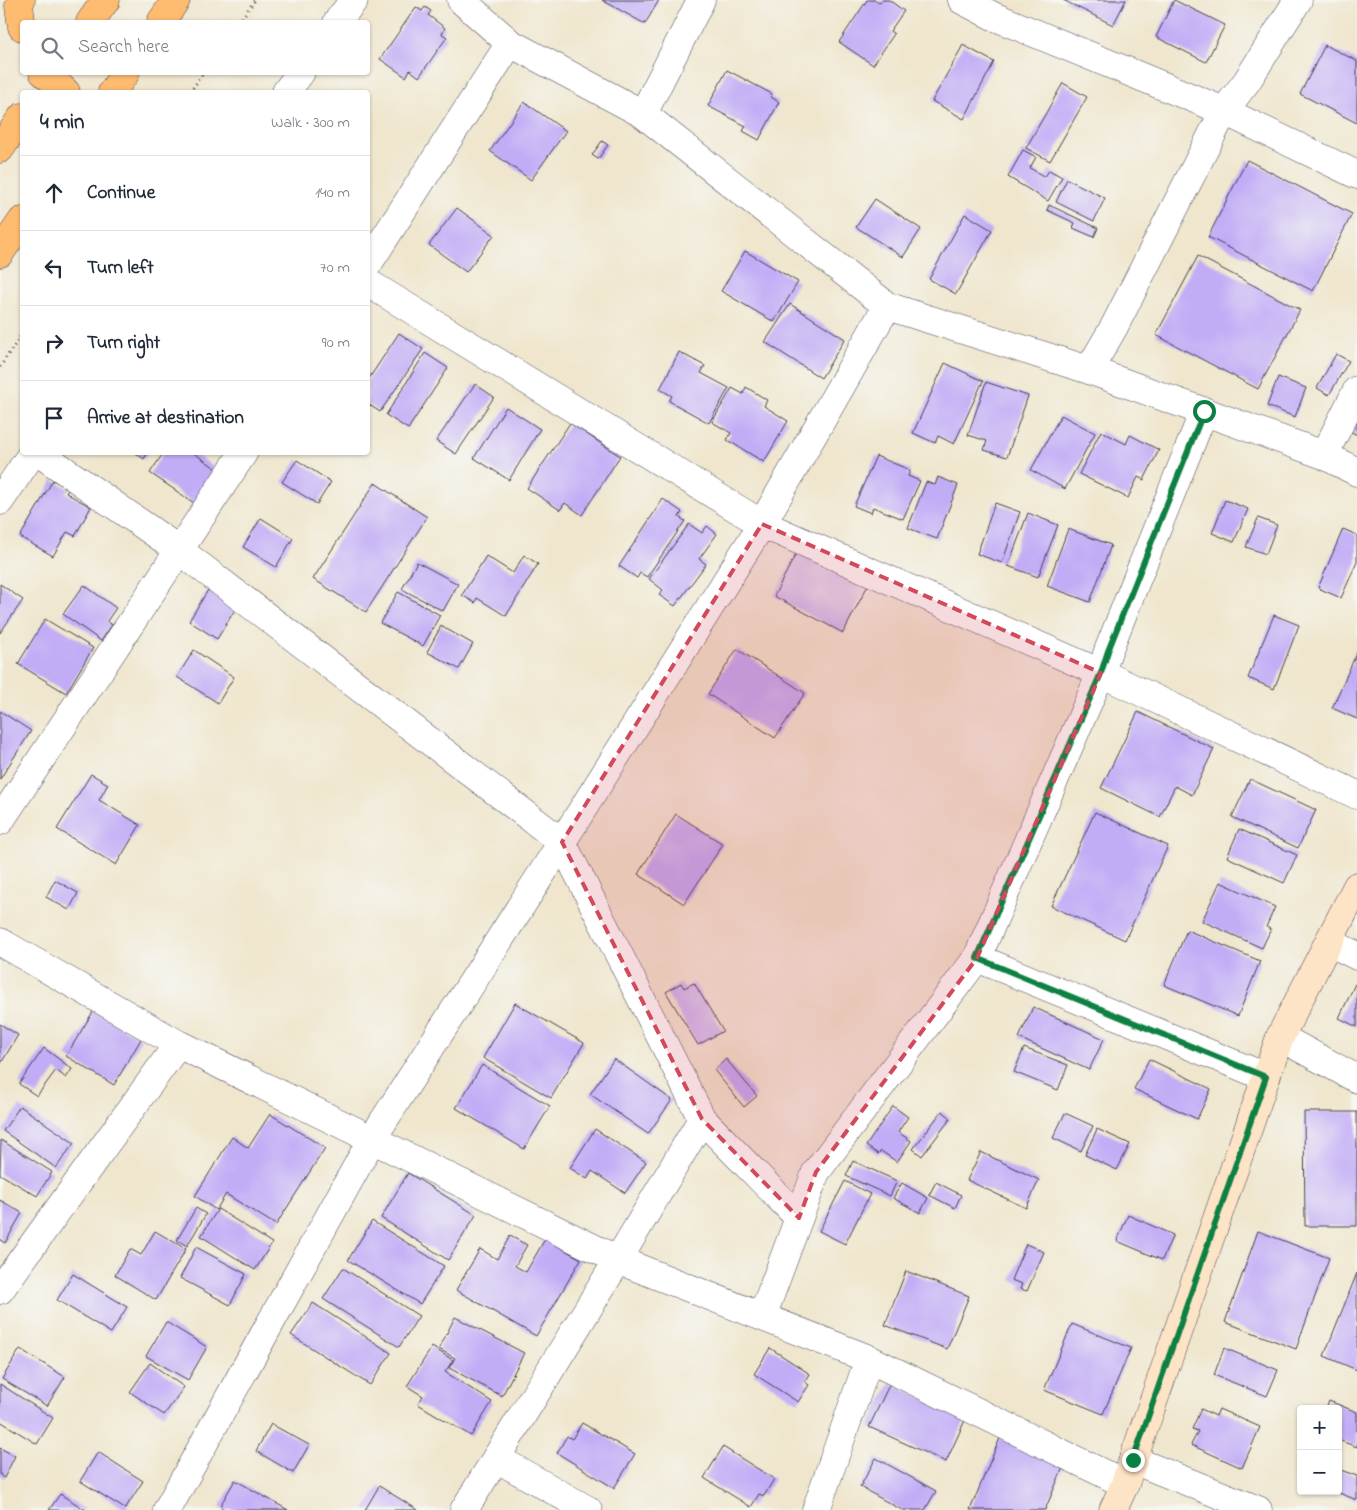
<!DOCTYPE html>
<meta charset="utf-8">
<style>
body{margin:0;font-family:"Indie Flower",sans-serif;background:#f2f2f3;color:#1f2937}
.controls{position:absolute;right:15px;bottom:15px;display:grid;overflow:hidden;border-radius:5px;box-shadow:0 1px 4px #0004}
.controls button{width:45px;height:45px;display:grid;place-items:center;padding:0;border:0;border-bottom:1px solid #e0e1e3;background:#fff;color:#1f2937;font:25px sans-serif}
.stop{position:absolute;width:15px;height:15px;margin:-11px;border:4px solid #0b8043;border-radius:50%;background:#fff}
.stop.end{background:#0b8043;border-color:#fff;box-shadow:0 1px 5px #0008}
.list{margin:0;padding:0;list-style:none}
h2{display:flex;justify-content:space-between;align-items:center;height:65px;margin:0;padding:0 20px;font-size:21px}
h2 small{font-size:16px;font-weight:400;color:#747a83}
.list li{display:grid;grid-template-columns:32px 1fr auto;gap:15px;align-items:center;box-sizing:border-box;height:75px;padding:0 20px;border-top:1px solid #e0e1e3}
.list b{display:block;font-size:19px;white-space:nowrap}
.list em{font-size:16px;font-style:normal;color:#747a83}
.icon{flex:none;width:28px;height:28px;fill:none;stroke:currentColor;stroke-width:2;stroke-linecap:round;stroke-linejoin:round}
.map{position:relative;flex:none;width:1357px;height:1510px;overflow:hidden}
.search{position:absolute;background:#fff;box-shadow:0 1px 4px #0004;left:20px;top:20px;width:350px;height:55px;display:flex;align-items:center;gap:12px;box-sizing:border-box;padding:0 18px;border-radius:5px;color:#747a83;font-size:19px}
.panel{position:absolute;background:#fff;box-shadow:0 1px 4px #0004;left:20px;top:90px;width:350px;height:365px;border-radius:5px}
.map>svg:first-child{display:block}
.building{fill:#c1acf6}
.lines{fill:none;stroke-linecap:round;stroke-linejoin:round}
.street-casing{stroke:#413f51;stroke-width:29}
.secondary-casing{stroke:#413f51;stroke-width:29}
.primary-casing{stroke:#413f51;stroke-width:29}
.path{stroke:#413f51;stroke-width:3;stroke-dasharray:1 4;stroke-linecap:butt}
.street{stroke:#fff;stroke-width:28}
.secondary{stroke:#fee4c6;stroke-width:28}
.primary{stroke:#fdbc70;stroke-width:28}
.route{stroke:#0b8043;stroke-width:6}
.marked{fill:#d1495b;fill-opacity:0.2;stroke:#d1495b;stroke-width:4;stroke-dasharray:10 6;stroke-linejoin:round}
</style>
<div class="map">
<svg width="1357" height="1510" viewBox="0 0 1357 1510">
<rect width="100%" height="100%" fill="#f6f6f2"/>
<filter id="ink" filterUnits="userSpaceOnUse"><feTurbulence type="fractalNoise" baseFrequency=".02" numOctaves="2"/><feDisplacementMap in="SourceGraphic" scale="10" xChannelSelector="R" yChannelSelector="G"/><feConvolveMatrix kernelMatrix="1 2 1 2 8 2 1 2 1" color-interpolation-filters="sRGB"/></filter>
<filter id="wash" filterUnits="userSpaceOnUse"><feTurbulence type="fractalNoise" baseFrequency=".0096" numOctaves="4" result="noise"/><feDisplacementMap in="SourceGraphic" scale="20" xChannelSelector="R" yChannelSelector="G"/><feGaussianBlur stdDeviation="1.12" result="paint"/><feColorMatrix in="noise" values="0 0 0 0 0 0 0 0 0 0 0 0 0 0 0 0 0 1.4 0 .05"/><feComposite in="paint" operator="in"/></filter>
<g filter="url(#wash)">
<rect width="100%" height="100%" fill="#efe6cd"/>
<g id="blocks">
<path class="building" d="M602 0H659L645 24Z
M867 0H876L880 3 882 0H889L904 11 890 31 894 34 873 65 839 42Z
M1063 0H1126L1113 25Z
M1174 0 1225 25 1206 62 1156 37Z
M416 7 422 11 425 7 431 11 428 15 445 28 442 34 447 37 419 77 410 70 406 77 380 59Z
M963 45 994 62 964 119 932 101Z
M1325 45 1357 61V123L1300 94Z
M727 70 772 94 771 97 779 102 759 140 743 131 746 126 708 106Z
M1063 83 1087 97 1050 161 1026 148Z
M524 102 566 131 531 180 490 151Z
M602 141 608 145 598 159 592 155Z
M1023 150 1036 157 1030 168 1045 177 1049 170 1062 177 1048 201 1008 177Z
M1247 160 1352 214 1313 291 1208 237Z
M1067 179 1105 198 1094 221 1056 202Z
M875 199 921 229 903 257 856 227Z
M1049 205 1098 228 1094 237 1073 228 1075 223 1047 210Z
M457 208 494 235 466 272 429 245Z
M965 214 992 230 956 294 929 279Z
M745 251 798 282 774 322 721 291Z
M1198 256 1300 310 1258 389 1156 335Z
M790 304 845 339 821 378 765 342Z
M399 333 423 349 380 412 368 404V380Z
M679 352 705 366 701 373 729 388 709 423 669 401 672 396 660 389Z
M425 353 448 368 408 429 386 415Z
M1336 354 1349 361 1329 395 1317 388Z
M945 363 983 381 954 444 938 436 935 443 913 433Z
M1278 377 1306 388 1295 417 1267 406Z
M986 382 1028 396 1007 457 984 450 987 441 968 435Z
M475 384 494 397 456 454 436 441Z
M746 387 767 400 764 406 788 421 764 462 727 440 731 433 712 422 732 388 743 394Z
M506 407 540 429 509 480 474 458Z
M1061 415 1095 433 1065 489 1031 470Z
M1357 415V435L1348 430Z
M570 423 620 456 582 515 565 503 560 510 527 488Z
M1101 431 1126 444 1130 435 1159 450 1144 480 1138 477 1128 498 1079 474Z
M134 452H148L144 459Z
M164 452H192L217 469 194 503 150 473Z
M876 456 910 470 908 476 920 481 903 519 873 507 871 513 854 506Z
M297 460 331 482 317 504 282 482Z
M938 477 958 485 937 539 908 528 926 482 935 485Z
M53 480 69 489 66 493 91 507 75 536 67 532 53 556 20 537Z
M375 483 427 517 366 612 313 579Z
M663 499 682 512 679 517 685 521 647 577 640 573 637 578 619 566Z
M1225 500 1248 509 1234 542 1212 533Z
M995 503 1020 512 1002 563 977 554Z
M1028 513 1058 525 1038 577 1008 566Z
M261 518 293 538 276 567 243 547Z
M1258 518 1277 525 1266 554 1246 547Z
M689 524 702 533 707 526 717 534 699 559 706 564 675 606 659 595 663 590 649 579Z
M1068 529 1111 545 1090 602 1047 586Z
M1343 529 1357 535V562L1341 598 1318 588Z
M799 548 868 585 843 633 774 596Z
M524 555 538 564 506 616 477 598 475 603 462 595 486 556 513 573Z
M417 562 458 584 443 611 402 589Z
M0 584 23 600 0 633Z
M84 585 116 608 107 621 112 625 101 641 63 614Z
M208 590 236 608 217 639 189 621Z
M398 592 440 615 423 646 380 623Z
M1274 615 1299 625 1274 689 1248 678Z
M45 619 93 648 66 693 18 664Z
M441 626 473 644 459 669 427 652Z
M737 649 805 693 775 738 708 694Z
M194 650 234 677 218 703 177 677Z
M1357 652V719L1332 708Z
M0 711 31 731 0 779Z
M1138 712 1214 749 1192 795 1175 786 1160 817 1101 788Z
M91 774 108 784 99 800 140 825 116 865 57 829Z
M1250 779 1316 810 1298 848 1232 817Z
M1095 812 1168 846 1125 940 1051 906Z
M676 814 723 844 684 904 638 874Z
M1239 829 1297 855 1284 883 1227 857Z
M55 880 78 893 69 910 46 897Z
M1220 882 1275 907 1266 927 1271 929 1262 948 1202 921Z
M1187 930 1260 961 1238 1016 1164 985Z
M681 983 684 988 694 983 723 1031 698 1045 666 992Z
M1355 984H1357V1027L1339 1018Z
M515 1003 584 1043 551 1098 483 1058Z
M1033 1007 1104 1039 1089 1070 1019 1038Z
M94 1010 141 1039 114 1085 66 1056Z
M0 1024 18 1035 0 1065Z
M44 1048 72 1069 66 1078 56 1070 37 1096 19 1084Z
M1024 1048 1068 1065 1058 1090 1014 1072Z
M614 1059 672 1100 648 1134 590 1094Z
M726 1059 757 1096 744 1107 714 1070Z
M1149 1059 1211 1089 1197 1119 1134 1089Z
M482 1065 550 1106 524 1149 456 1108Z
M20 1106 74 1143 56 1168 3 1131Z
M893 1106 908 1117 898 1132 911 1141 897 1162 881 1151 878 1154 866 1146Z
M942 1111 951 1118 922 1156 913 1149Z
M1304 1112H1357V1226H1305Z
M1065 1113 1093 1126 1081 1151 1053 1138Z
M270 1114 325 1148 276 1225 226 1194 216 1210 195 1196 232 1137 248 1148Z
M595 1129 646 1162 625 1193 592 1171 587 1179 570 1168Z
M1097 1129 1130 1144 1117 1170 1085 1155Z
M1 1140 52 1172 37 1196 0 1174Z
M981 1152 1039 1180 1026 1208 967 1180Z
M853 1161 897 1181 890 1196 846 1176Z
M408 1173 476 1215 448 1260 381 1218Z
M845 1181 870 1194 845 1244 819 1231Z
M936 1182 961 1195 955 1208 929 1195Z
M902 1183 928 1198 920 1213 893 1198Z
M0 1200 22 1213 5 1243 0 1240Z
M196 1208 206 1214 187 1246 177 1240Z
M218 1209 272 1243 255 1270 201 1236Z
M1128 1215 1173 1235 1162 1260 1117 1241Z
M372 1221 444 1266 420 1304 348 1260Z
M155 1231 186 1249 156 1300 115 1275 130 1249 141 1255Z
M1258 1231 1329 1258 1296 1349 1225 1322Z
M510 1236 527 1245 515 1266 526 1272 545 1239 581 1259 536 1336 456 1290 480 1249 497 1259Z
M1026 1244 1044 1252 1027 1291 1020 1289 1022 1284 1011 1280Z
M196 1247 246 1274 230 1305 180 1278Z
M343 1268 419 1316 399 1347 323 1299Z
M906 1271 969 1296 947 1349 885 1325Z
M1357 1273V1370L1324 1356Z
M73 1274 127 1307 111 1333 57 1300Z
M313 1303 391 1353 370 1385 291 1335Z
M455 1317 524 1353 502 1396 449 1368 455 1358 439 1349Z
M166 1322 207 1347 188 1380 146 1356Z
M1072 1324 1131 1348 1103 1414 1044 1390Z
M432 1347 453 1360 445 1372 492 1402 471 1436 418 1404 423 1396 407 1386Z
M770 1348 810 1374 805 1382 809 1385 798 1402 754 1374Z
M1224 1348 1278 1370 1267 1396 1214 1375Z
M20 1349 65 1377 47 1406 2 1379Z
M150 1363 184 1387 164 1415 130 1392Z
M890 1383 966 1418 946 1462 869 1427Z
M0 1384 53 1418 37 1444 0 1421Z
M1329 1401 1357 1412V1447L1338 1440V1409H1326Z
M1201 1409 1216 1416 1219 1409 1260 1427 1242 1468 1191 1445 1198 1431 1192 1429Z
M582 1423 635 1454 614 1488 557 1453 567 1436 572 1439Z
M271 1424 309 1445 293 1473 256 1451Z
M1000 1438 1064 1465 1045 1510H970Z
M723 1447 774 1479 764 1496 759 1494 751 1507 704 1478Z
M0 1448 15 1456 4 1478 0 1475Z
M98 1452 143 1481 125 1509 80 1481Z
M876 1458 936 1491 925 1510H902L860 1487Z
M1338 1469 1357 1476V1500L1334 1491H1338Z
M235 1480 288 1510H225L220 1506Z
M379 1486 418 1510H365Z
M60 1494 86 1510H49Z"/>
</g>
</g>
<g filter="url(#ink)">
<use href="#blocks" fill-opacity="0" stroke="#413f51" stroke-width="1"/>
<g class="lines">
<g class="street-casing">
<path id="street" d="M461 0 510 43 643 114 887 306 1089 370 1324 455 1357 472
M962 0 993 16 1224 111 1357 175
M337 22 354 0
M286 92 301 72
M643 114 701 0
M368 264 510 43
M368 283 762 524 1101 673 1357 795
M1089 370 1114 327 1224 111 1247 81 1298 0
M38 452 179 550 562 842 702 1119 799 1218
M1324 455 1357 390
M0 501 33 452
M0 821 244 452
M0 942 178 1044 618 1260 869 1359 1125 1484
M1329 942 1357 956
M977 958 1266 1077
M1280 1037 1357 1079
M0 1290 178 1044
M762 1317 816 1172 977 958 1101 673 1108 651 1204 411
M496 1458 588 1510
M1133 1460 1258 1510
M167 1510 372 1139 562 842 762 524 887 306
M464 1510 618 1260 702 1119
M816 1510 869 1359"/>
</g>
<g class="secondary-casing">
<path id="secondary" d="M1113 1510 1125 1484 1133 1460 1280 1037 1357 886"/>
</g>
<g class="primary-casing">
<path id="primary" d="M21 0 19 6 22 27
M90 22 106 0
M161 22 176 0
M43 72 66 92
M112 92 126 72
M0 149 22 117
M0 253 22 221"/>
</g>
<path class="path" d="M239 22 255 0
M190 92 204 72
M0 367 22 334"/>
<use href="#street" class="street"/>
<use href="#secondary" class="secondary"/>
<use href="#primary" class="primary"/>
</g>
</g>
<g class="lines" filter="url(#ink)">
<path class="route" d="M1133 1460 1266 1077 977 958 1101 673 1108 651 1204 411"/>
</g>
<path class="marked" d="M762 524 1101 673 977 958 816 1172 799 1218 702 1119 562 842Z"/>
</svg>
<div class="controls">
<button>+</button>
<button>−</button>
</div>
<div class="stop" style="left:1204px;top:411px"></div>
<div class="stop end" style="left:1133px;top:1460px"></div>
<div class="search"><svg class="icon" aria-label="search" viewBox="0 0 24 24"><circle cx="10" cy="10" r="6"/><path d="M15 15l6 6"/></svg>Search here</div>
<section class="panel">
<h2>4 min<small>Walk · 300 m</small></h2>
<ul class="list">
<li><svg class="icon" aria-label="ahead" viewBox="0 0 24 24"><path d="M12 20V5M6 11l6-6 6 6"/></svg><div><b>Continue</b></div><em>140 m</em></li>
<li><svg class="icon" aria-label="left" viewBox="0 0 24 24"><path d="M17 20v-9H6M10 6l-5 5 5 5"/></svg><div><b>Turn left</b></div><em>70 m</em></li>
<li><svg class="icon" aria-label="right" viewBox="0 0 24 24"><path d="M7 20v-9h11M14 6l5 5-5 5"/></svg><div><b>Turn right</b></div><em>90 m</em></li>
<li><svg class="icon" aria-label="arrive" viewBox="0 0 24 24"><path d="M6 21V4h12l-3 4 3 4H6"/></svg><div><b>Arrive at destination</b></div></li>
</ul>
</section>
</div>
